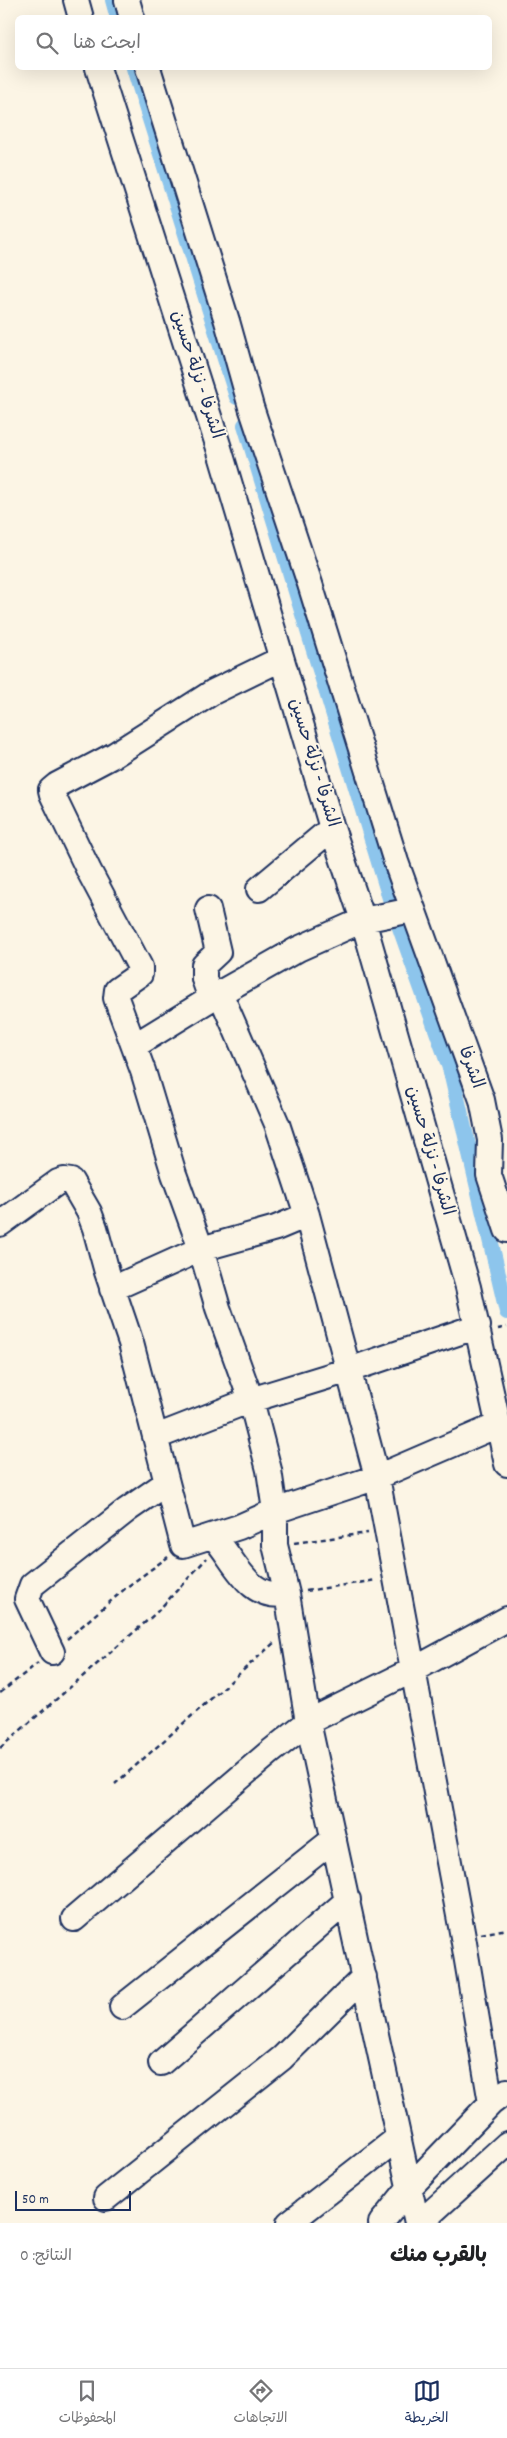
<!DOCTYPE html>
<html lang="ar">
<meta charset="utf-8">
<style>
body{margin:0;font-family:Dekko,"Playpen Sans Arabic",sans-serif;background:#f6f6f6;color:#202124;direction:rtl}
.scale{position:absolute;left:15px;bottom:12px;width:116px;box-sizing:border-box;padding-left:5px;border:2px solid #1b2f5e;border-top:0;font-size:14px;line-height:18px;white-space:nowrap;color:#1b2f5e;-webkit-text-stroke:4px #fcf5e5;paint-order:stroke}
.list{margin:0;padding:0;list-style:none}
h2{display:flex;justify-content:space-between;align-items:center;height:65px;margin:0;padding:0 20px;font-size:21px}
h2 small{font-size:16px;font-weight:400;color:#757577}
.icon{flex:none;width:28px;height:28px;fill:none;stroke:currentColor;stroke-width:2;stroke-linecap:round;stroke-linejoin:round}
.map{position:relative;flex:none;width:507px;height:2223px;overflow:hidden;direction:ltr}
.search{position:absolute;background:#fff;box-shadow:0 5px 20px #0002;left:15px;right:15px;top:15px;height:55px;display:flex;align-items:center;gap:12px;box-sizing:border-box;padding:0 18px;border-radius:8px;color:#757577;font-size:19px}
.sheet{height:145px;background:#fff}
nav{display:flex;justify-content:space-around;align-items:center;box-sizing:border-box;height:70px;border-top:1px solid #e0e0e0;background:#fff;font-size:14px;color:#757577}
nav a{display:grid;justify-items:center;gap:2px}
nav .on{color:#1b2f5e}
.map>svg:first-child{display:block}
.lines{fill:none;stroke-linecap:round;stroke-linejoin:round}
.canal{stroke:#8dc5ec;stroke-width:16}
.minor-casing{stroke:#1b2f5e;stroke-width:28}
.path{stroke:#1b2f5e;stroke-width:2.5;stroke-dasharray:5 4;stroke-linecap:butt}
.minor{stroke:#fcf5e5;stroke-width:24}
.labels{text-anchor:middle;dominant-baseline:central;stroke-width:4;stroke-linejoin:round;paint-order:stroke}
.street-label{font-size:18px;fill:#1b2f5e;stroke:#fcf5e5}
</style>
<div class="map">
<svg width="507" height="2223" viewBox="0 0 507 2223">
<rect width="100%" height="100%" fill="#fcf5e5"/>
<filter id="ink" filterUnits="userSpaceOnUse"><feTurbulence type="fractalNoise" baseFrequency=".02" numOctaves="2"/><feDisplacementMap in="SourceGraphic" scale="10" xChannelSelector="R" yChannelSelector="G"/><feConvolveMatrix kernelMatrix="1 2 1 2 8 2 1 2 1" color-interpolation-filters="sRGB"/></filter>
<g filter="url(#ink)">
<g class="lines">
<path class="canal" d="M113 0 118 18
M134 68 237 397
M245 425 393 908 450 1068 507 1312"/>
<g class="minor-casing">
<path id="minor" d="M76 0 81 18
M127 0 132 18
M98 68 219 448 332 828 363 920 468 1287 507 1464
M148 68 227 321 251 407 310 584 396 862 482 1100 490 1140 489 1175 507 1230
M281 659 213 692 114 755 57 785 51 790 52 794 89 871 140 967V974L117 990 116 998 143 1071 174 1174 201 1249 218 1308 251 1400 269 1470 275 1511V1545L287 1594 308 1722 417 2223
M259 889 332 828
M208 909 218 952 204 965V979L211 999
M220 993 277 1124 307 1215 377 1477 463 1937 491 2103
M134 1046 220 993 298 949 363 920 412 910
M0 1224 58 1182 64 1180 71 1181 89 1212 95 1228 107 1272 131 1343 183 1545 239 1527 275 1511 377 1477 498 1425
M112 1289 201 1249 276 1228 307 1215
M156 1437 251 1400 349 1370 478 1326
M213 1536C235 1559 247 1601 287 1594
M52 1652 27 1599 32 1585 127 1510 166 1483
M74 1919 269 1753 308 1722 413 1670 507 1619
M122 2007 334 1839
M161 2063 348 1900
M106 2198 282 2058 364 1977
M289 2223 398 2138
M381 2223 410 2187 491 2103 507 2091
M420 2223 507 2144"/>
</g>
<path class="path" d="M498 1329 507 1327
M294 1543 368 1533
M306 1591 377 1580
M67 1639 127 1587 168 1557
M0 1693 38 1663
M0 1748 156 1613 207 1558
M115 1784 275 1642
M481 1934 507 1929"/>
<use href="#minor" class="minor"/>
</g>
</g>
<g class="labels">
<g class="street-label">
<text transform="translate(196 375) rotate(72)">الشرفا - نزلة حسين</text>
<text transform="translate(313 763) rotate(73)">الشرفا - نزلة حسين</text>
<text transform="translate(470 1068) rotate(70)">الشرفا</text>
<text transform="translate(429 1151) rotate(74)">الشرفا - نزلة حسين</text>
</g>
</g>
</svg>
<div class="scale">50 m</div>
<div class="search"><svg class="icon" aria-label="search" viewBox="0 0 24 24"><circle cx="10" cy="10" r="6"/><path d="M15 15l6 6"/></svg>ابحث هنا</div>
</div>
<section class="sheet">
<h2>بالقرب منك<small>النتائج: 0</small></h2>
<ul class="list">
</ul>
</section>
<nav>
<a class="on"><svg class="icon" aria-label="map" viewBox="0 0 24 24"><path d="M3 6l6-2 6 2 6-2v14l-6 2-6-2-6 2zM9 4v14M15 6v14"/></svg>الخريطة</a>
<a><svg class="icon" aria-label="directions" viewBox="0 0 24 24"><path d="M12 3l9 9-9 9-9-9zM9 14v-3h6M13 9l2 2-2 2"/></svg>الاتجاهات</a>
<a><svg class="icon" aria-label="saved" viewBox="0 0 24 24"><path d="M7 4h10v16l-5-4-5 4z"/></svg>المحفوظات</a>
</nav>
